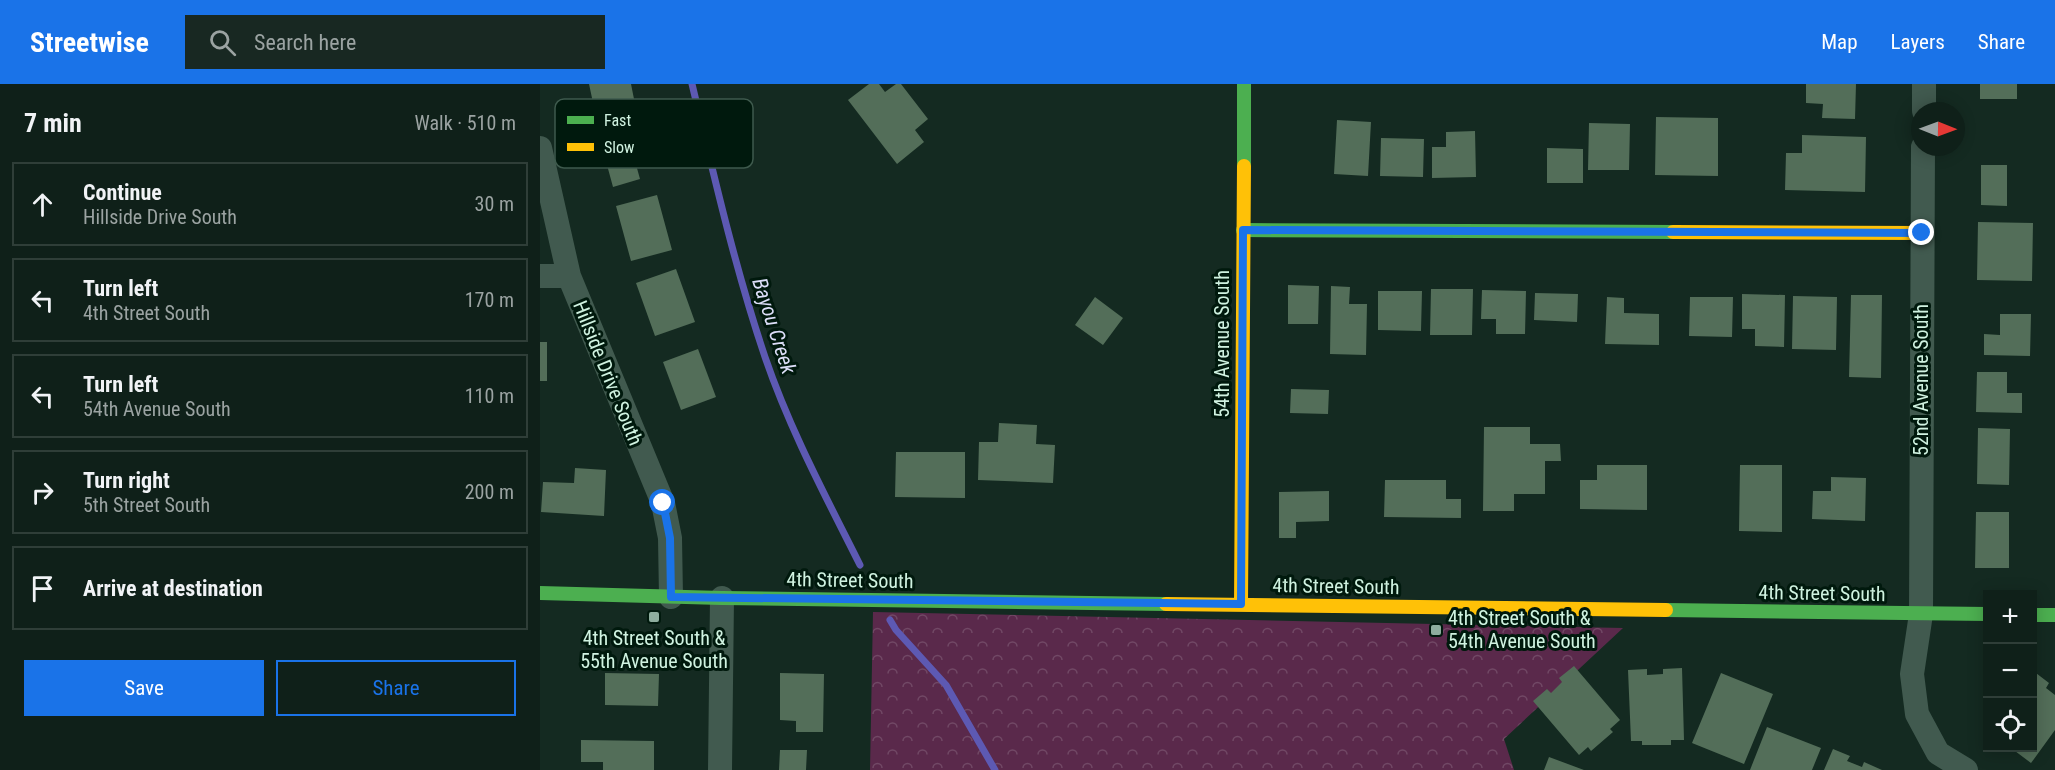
<!DOCTYPE html>
<meta charset="utf-8">
<style>
body{margin:0;font-family:"Roboto Condensed",sans-serif;background:#182822;color:#f1f3f6}
.controls{position:absolute;right:18px;bottom:18px;display:grid;overflow:hidden;border-radius:0px;box-shadow:0 3px 15px #0003}
.controls button{width:54px;height:54px;display:grid;place-items:center;padding:0;border:0;border-bottom:2px solid #2f3e38;background:#0f2019;color:#f1f3f6;font:30px sans-serif}
.compass{position:absolute;left:1371px;top:18px;width:54px;height:54px;border-radius:50%;background:#0f2019;box-shadow:0 3px 15px #0003;rotate:91deg}
.stop{position:absolute;width:18px;height:18px;margin:-14px;border:4px solid #1a73e8;border-radius:50%;background:#fff}
.stop.end{background:#1a73e8;border-color:#fff;box-shadow:0 2px 6px #0008}
.list{margin:0;padding:0;list-style:none}
h2{display:flex;justify-content:space-between;align-items:center;height:78px;margin:0;padding:0 24px;font-size:26px}
h2 small{font-size:20px;font-weight:400;color:#9ba3a2}
.list li{display:grid;grid-template-columns:39px 1fr auto;gap:18px;align-items:center;box-sizing:border-box;height:84px;margin:0 12px 12px;padding:0 12px;border:2px solid #2f3e38;border-radius:0px}
.list b{display:block;font-size:22px;white-space:nowrap}
.list p{margin:0;font-size:20px;white-space:nowrap;color:#9ba3a2}
.list em{font-size:20px;font-style:normal;color:#9ba3a2}
.actions{display:flex;gap:12px;padding:18px 24px}
.actions a{flex:1;padding:14px 0;border:2px solid #1a73e8;border-radius:0px;text-align:center;font-size:21px;color:#1a73e8}
.actions .main{background:#1a73e8;color:#fff}
.icon{flex:none;width:33px;height:33px;fill:none;stroke:currentColor;stroke-width:2;stroke-linecap:round;stroke-linejoin:round}
.map{position:relative;flex:none;width:1515px;height:686px;overflow:hidden}
header{display:flex;align-items:center;gap:36px;box-sizing:border-box;height:84px;padding:0 30px;background:#1a73e8;color:#fff}
header strong{font-size:28px}
nav{display:flex;gap:33px;margin-inline-start:auto;font-size:21px}
.search{width:420px;height:54px;background:#182822;display:flex;align-items:center;gap:15px;box-sizing:border-box;padding:0 21px;border-radius:0px;color:#9ba3a2;font-size:22px}
main{display:flex}
aside{flex:1;background:#0f2019}
.map>svg:first-child{display:block}
.forest{fill:url(#forest-crowns)}
.lines{fill:none;stroke-linecap:round;stroke-linejoin:round}
.stream{stroke:#5d59b3;stroke-width:7}
.building{fill:#536e59}
.street{stroke:#415a4f;stroke-width:24}
.fast{stroke:#4caf50;stroke-width:14}
.slow{stroke:#ffc107;stroke-width:14}
.route{stroke:#1a73e8;stroke-width:8}
.poi-dot{fill:#8ead9e;stroke:#00190d;stroke-width:2}
.labels{text-anchor:middle;dominant-baseline:central;stroke-width:6;stroke-linejoin:round;paint-order:stroke}
.street-label{font-size:20px;fill:#d0f3e1;stroke:#00190d}
.poi-label{font-size:20px;fill:#d0f3e1;stroke:#00190d;text-anchor:start}
.water-label{font-size:21px;font-style:italic;fill:#dcdef8;stroke:#00190d}
.key{fill:#00190d;stroke:#3e5a4d;stroke-width:1.5}
.key-label{font-size:16px;fill:#d0f3e1}
</style>
<header>
<strong>Streetwise</strong>
<div class="search"><svg class="icon" aria-label="search" viewBox="0 0 24 24"><circle cx="10" cy="10" r="6"/><path d="M15 15l6 6"/></svg>Search here</div>
<nav><a>Map</a><a>Layers</a><a>Share</a></nav>
</header>
<main>
<aside>
<h2>7 min<small>Walk · 510 m</small></h2>
<ul class="list">
<li><svg class="icon" aria-label="ahead" viewBox="0 0 24 24"><path d="M12 20V5M6 11l6-6 6 6"/></svg><div><b>Continue</b><p>Hillside Drive South</p></div><em>30 m</em></li>
<li><svg class="icon" aria-label="left" viewBox="0 0 24 24"><path d="M17 20v-9H6M10 6l-5 5 5 5"/></svg><div><b>Turn left</b><p>4th Street South</p></div><em>170 m</em></li>
<li><svg class="icon" aria-label="left" viewBox="0 0 24 24"><path d="M17 20v-9H6M10 6l-5 5 5 5"/></svg><div><b>Turn left</b><p>54th Avenue South</p></div><em>110 m</em></li>
<li><svg class="icon" aria-label="right" viewBox="0 0 24 24"><path d="M7 20v-9h11M14 6l5 5-5 5"/></svg><div><b>Turn right</b><p>5th Street South</p></div><em>200 m</em></li>
<li><svg class="icon" aria-label="arrive" viewBox="0 0 24 24"><path d="M6 21V4h12l-3 4 3 4H6"/></svg><div><b>Arrive at destination</b></div></li>
</ul>
<div class="actions"><a class="main">Save</a><a>Share</a></div>
</aside>
<div class="map">
<svg width="1515" height="686" viewBox="0 0 1515 686">
<defs>
<pattern id="forest-crowns" width="20" height="18" patternUnits="userSpaceOnUse" patternTransform="scale(1.5)"><rect width="20" height="18" fill="#5a294b"/><path d="M2 6a3 3 0 1 1 6 0M12 15a3 3 0 1 1 6 0" fill="none" stroke="#714865"/></pattern>
</defs>
<rect width="100%" height="100%" fill="#142a21"/>
<path class="forest" d="M333 528 1083 544 964 655 974 686H330Z"/>
<g class="lines">
<path class="stream" d="M152 0C174 92 195 184 225 273 250 346 286 413 320 481
M350 536 356 546 406 601 455 686"/>
</g>
<path class="building" d="M49 0H91L95 20 55 28Z
M329 0H339L345 8 356 0H361L388 35 375 46 384 58 357 80 308 16Z
M1266 0H1316L1315 35 1282 34 1283 20 1266 19Z
M1440 0H1477V15H1440Z
M1116 33 1178 34V92L1115 91Z
M797 36 831 38 828 92 794 90Z
M1049 39 1090 40 1089 86H1048Z
M85 41 100 95 73 103 58 48Z
M935 47 936 93 892 94V63H906V48Z
M1262 51 1326 53 1325 108 1245 106 1246 69H1262Z
M841 54 884 55 883 93 840 92Z
M1007 64 1043 65V99H1007Z
M1441 81H1467V122L1441 121Z
M117 111 132 166 91 177 76 122Z
M1438 138 1493 139 1492 197 1437 196Z
M136 185 155 238 115 252 96 199Z
M748 201 779 202 778 240H748Z
M791 202 810 203 809 220H827L826 271 790 270Z
M891 205H933L932 251H890Z
M942 206 986 207 985 250H956V235H941Z
M838 207H882L881 247 838 246Z
M995 209 1038 210 1037 238 994 236Z
M1202 210 1245 211 1244 263 1215 262V245H1202Z
M1311 211H1342L1341 294 1309 293Z
M1253 212 1297 213 1296 266 1252 265Z
M555 213 583 234 563 261 535 241Z
M1067 213 1084 214V229L1119 230V261L1065 260Z
M1150 213H1193L1192 253 1149 252Z
M1460 230H1491L1490 272 1444 271V250L1460 251Z
M0 258H7V297H0Z
M158 265 176 313 141 326 123 278Z
M1437 288H1467V309H1482V329L1436 328Z
M751 305 789 306 788 330 750 329Z
M459 339 497 341 496 360 515 361 513 399 438 396 439 358H458Z
M944 343H990V360H1020L1021 377H1005V410H974V427H943Z
M1438 344 1470 345 1469 401 1437 400Z
M356 368H425V414L355 413Z
M1057 381H1107V426L1040 425V396H1057Z
M1200 381H1242V448L1199 447Z
M35 384 66 386 64 432 1 428 3 398 34 399Z
M1291 393 1326 394 1325 437 1272 435 1273 407H1291Z
M845 396H906V415H921V434L844 433Z
M789 407V437L756 438V454H739V408Z
M1436 428H1469V484H1435Z
M1034 582 1080 636 1070 645 1073 648 1051 667 1048 663 1039 671 993 617 1007 605 1011 609 1022 598 1019 594Z
M1142 584 1144 656H1131V661H1102V657H1091L1088 586 1107 585V591L1123 590V585Z
M1492 586 1509 599 1506 604 1515 611V646L1491 679 1471 664H1492Z
M65 589 119 590 118 622 65 621Z
M240 589 284 590 283 648H256V637L240 636Z
M1181 589 1233 610 1204 680 1152 659Z
M1227 643 1281 664 1272 686H1210Z
M41 656 114 657V686H63V678H41Z
M1293 665 1310 672 1307 677 1322 683 1324 678 1342 686H1284Z
M240 666H267L266 686H239Z
M1009 673 1044 686H1004Z"/>
<g class="lines">
<path class="street" d="M1384 27V0
M1383 63 1381 530 1372 590 1377 630 1398 669 1426 686
M0 64 29 192 123 419 130 454 131 513
M0 192H29
M180 686 182 514"/>
<path class="fast" d="M704 82V0
M703 146 1133 148
M0 509 182 514 626 520
M1126 526 1448 530
M1492 531H1515"/>
<path class="slow" d="M1133 148 1382 149
M626 520 1126 526
M701 520 704 82"/>
</g>
<g class="lines">
<path class="route" d="M123 419 130 454 131 513 701 520 703 146 1382 149"/>
</g>
<g class="poi-dot">
<rect x="108" y="527" width="12" height="12" rx="3"/>
<rect x="890" y="540" width="12" height="12" rx="3"/>
</g>
<g class="labels">
<g class="street-label">
<text transform="translate(682 260) rotate(-90)">54th Avenue South</text>
<text transform="translate(68 289) rotate(68)">Hillside Drive South</text>
<text transform="translate(1381 296) rotate(-90)">52nd Avenue South</text>
<text transform="translate(310 496) rotate(1)">4th Street South</text>
<text transform="translate(796 502) rotate(1)">4th Street South</text>
<text transform="translate(1282 509) rotate(1)">4th Street South</text>
</g>
<g class="poi-label">
<text x="908" y="534">4th Street South &amp;<tspan x="908" dy="23">54th Avenue South</tspan></text>
<text x="114" y="554" text-anchor="middle">4th Street South &amp;<tspan x="114" dy="23">55th Avenue South</tspan></text>
</g>
<g class="water-label">
<text transform="translate(234 242) rotate(72)">Bayou Creek</text>
</g>
</g>
<rect x="15" y="15" width="198" height="69" rx="9" class="key"/>
<rect x="27" y="32" width="27" height="8" fill="#4caf50"/>
<rect x="27" y="59" width="27" height="8" fill="#ffc107"/>
<g class="key-label">
<text x="64" y="42">Fast</text>
<text x="64" y="69">Slow</text>
</g>
</svg>
<div class="controls">
<button>+</button>
<button>−</button>
<button><svg class="icon" aria-label="locate" viewBox="0 0 24 24"><circle cx="12" cy="12" r="6"/><path d="M12 2v4M12 18v4M2 12h4M18 12h4"/></svg></button>
</div>
<svg class="compass" viewBox="-18 -18 36 36"><path d="M0-13l5 13h-10z" fill="#e53935"/><path d="M0 13l5-13h-10z" fill="#9ba3a2"/></svg>
<div class="stop" style="left:123px;top:419px"></div>
<div class="stop end" style="left:1382px;top:149px"></div>
</div>
</main>
